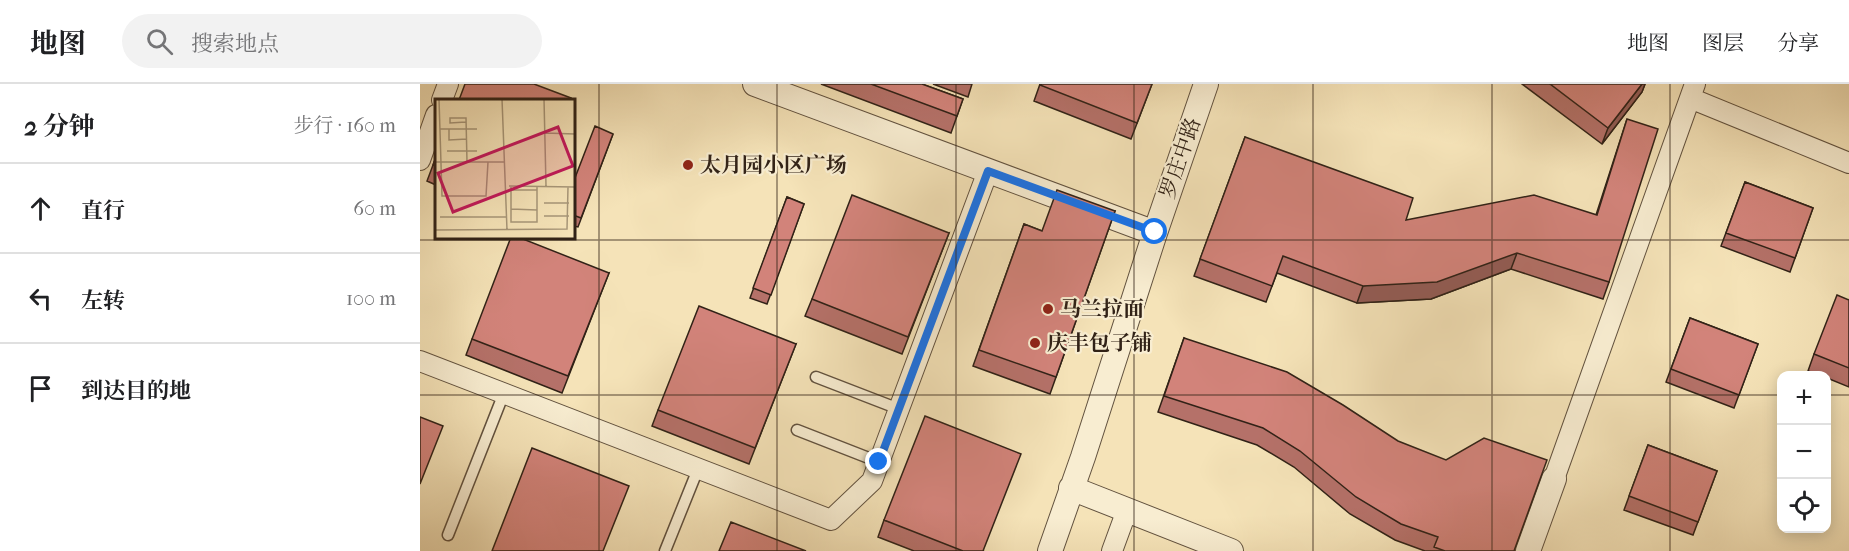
<!DOCTYPE html>
<html lang="zh">
<meta charset="utf-8">
<style>
body{margin:0;font-family:"IM FELL French Canon","Noto Serif SC",serif;background:#f2f2f2;color:#202124}
.controls{position:absolute;right:18px;bottom:18px;display:grid;overflow:hidden;border-radius:12px;box-shadow:0 3px 15px #0003}
.controls button{width:54px;height:54px;display:grid;place-items:center;padding:0;border:0;border-bottom:2px solid #e0e0e0;background:#fff;color:#202124;font:30px sans-serif}
.stop{position:absolute;width:18px;height:18px;margin:-14px;border:4px solid #1a73e8;border-radius:50%;background:#fff}
.stop.end{background:#1a73e8;border-color:#fff;box-shadow:0 2px 6px #0008}
.list{margin:0;padding:0;list-style:none}
h2{display:flex;justify-content:space-between;align-items:center;height:78px;margin:0;padding:0 24px;font-size:26px}
h2 small{font-size:20px;font-weight:400;color:#757577}
.list li{display:grid;grid-template-columns:39px 1fr auto;gap:18px;align-items:center;box-sizing:border-box;height:90px;padding:0 24px;border-top:2px solid #e0e0e0}
.list b{display:block;font-size:22px;white-space:nowrap}
.list em{font-size:20px;font-style:normal;color:#757577}
.icon{flex:none;width:33px;height:33px;fill:none;stroke:currentColor;stroke-width:2;stroke-linecap:round;stroke-linejoin:round}
.map{position:relative;flex:none;width:1429px;height:467px;overflow:hidden}
header{display:flex;align-items:center;gap:36px;box-sizing:border-box;height:84px;padding:0 30px;background:#fff;border-bottom:2px solid #e0e0e0}
header strong{font-size:28px}
nav{display:flex;gap:33px;margin-inline-start:auto;font-size:21px}
.search{width:420px;height:54px;background:#f2f2f2;display:flex;align-items:center;gap:15px;box-sizing:border-box;padding:0 21px;border-radius:33px;color:#757577;font-size:22px}
main{display:flex}
aside{flex:1;background:#fff}
.map>svg:first-child{display:block}
.lines{fill:none;stroke-linecap:round;stroke-linejoin:round}
.service-casing{stroke:#62523f;stroke-width:13}
.minor-casing{stroke:#62523f;stroke-width:22}
.tertiary-casing{stroke:#62523f;stroke-width:26}
.service{stroke:#f8edd1;stroke-width:10}
.minor{stroke:#f8edd1;stroke-width:20}
.tertiary{stroke:#f8edd1;stroke-width:24}
.wall{fill:#b57169;stroke:#312217;stroke-width:1.5}
.shaded-wall{fill:#935c55;stroke:#312217;stroke-width:1.5}
.building{fill:#d2837a;stroke:#312217;stroke-width:1.5}
.route{stroke:#1a73e8;stroke-width:8}
.grid{fill:none;stroke:#312217;stroke-width:1.5;stroke-opacity:0.55}
.poi-dot{fill:#8f2418;stroke:#f8edd1;stroke-width:2}
.labels{text-anchor:middle;dominant-baseline:central;stroke-width:4.5;stroke-linejoin:round;paint-order:stroke}
.street-label{font-size:21px;fill:#312217;stroke:#f8edd1}
.poi-label{font-size:21px;font-weight:bold;fill:#312217;stroke:#f8edd1;text-anchor:start}
.inset-road{fill:none;stroke:#a79678;stroke-width:1.5}
.view{fill:#c2185b;fill-opacity:0.15;stroke:#c2185b;stroke-width:3}
.inset-edge{fill:none;stroke:#312217;stroke-width:3}
</style>
<header>
<strong>地图</strong>
<div class="search"><svg class="icon" aria-label="search" viewBox="0 0 24 24"><circle cx="10" cy="10" r="6"/><path d="M15 15l6 6"/></svg>搜索地点</div>
<nav><a>地图</a><a>图层</a><a>分享</a></nav>
</header>
<main>
<aside>
<h2>2 分钟<small>步行 · 160 m</small></h2>
<ul class="list">
<li><svg class="icon" aria-label="ahead" viewBox="0 0 24 24"><path d="M12 20V5M6 11l6-6 6 6"/></svg><div><b>直行</b></div><em>60 m</em></li>
<li><svg class="icon" aria-label="left" viewBox="0 0 24 24"><path d="M17 20v-9H6M10 6l-5 5 5 5"/></svg><div><b>左转</b></div><em>100 m</em></li>
<li><svg class="icon" aria-label="arrive" viewBox="0 0 24 24"><path d="M6 21V4h12l-3 4 3 4H6"/></svg><div><b>到达目的地</b></div></li>
</ul>
</aside>
<div class="map">
<svg width="1429" height="467" viewBox="0 0 1429 467">
<rect width="100%" height="100%" fill="#f5e3b8"/>
<filter id="stains"><feTurbulence type="fractalNoise" baseFrequency=".00333" numOctaves="4"/><feColorMatrix values="0 0 0 0 .2 0 0 0 0 .09 0 0 0 0 .02 0 0 0 .5 -.17"/></filter>
<radialGradient id="worn" r=".72"><stop offset=".6" stop-color="#630" stop-opacity="0"/><stop offset="1" stop-color="#630" stop-opacity=".3"/></radialGradient>
<g class="lines">
<g class="service-casing">
<path id="service" d="M396 293 479 325
M377 346 459 378
M28 451 84 309
M245 467 278 385"/>
</g>
<g class="minor-casing">
<path id="minor" d="M1270 14 1429 79
M22 16 28 0
M0 76 16 31
M0 277 411 436 452 397 568 87
M1134 395 1275 0
M692 467 707 426"/>
</g>
<g class="tertiary-casing">
<path id="tertiary" d="M335 0 735 149
M651 404 811 467
M630 467 663 373 735 149 786 0
M1108 467 1134 395"/>
</g>
<use href="#service" class="service"/>
<use href="#minor" class="minor"/>
<use href="#tertiary" class="tertiary"/>
</g>
<path class="wall" d="M401 0H502L543 15 531 49Z
M513 0H552L548 13Z
M620 0H732L711 55 614 17Z
M1102 0H1225L1222 8 1182 60Z
M1207 35 1189 198 1183 215 1091 185 1011 215 937 219 857 189 846 218 774 192 825 53 986 136 1176 131Z
M193 50 158 143 153 142V99Z
M16 73V101L7 97Z
M1325 98 1393 124 1370 188 1301 162Z
M367 113 384 120 347 220 330 214Z
M695 127 630 310 553 282 604 140 622 147Z
M529 149 482 270 385 232 392 215Z
M189 189 142 309 46 271 52 255Z
M1429 216V303L1407 294V291H1400L1388 287 1394 270Z
M1270 234 1338 260 1314 324 1246 298Z
M764 254 1094 467H1005L975 456 930 430 874 383 837 361 738 328Z
M376 260 329 380 232 342 238 326Z
M1228 361 1297 387 1273 451 1204 426Z
M464 436 564 467H494L458 453Z"/>
<path class="shaded-wall" d="M1222 0H1225L1222 8 1182 60 1188 44Z
M1097 169 1091 185 1011 215 937 219 943 202Z"/>
<path class="building" d="M45 0H114L151 14 150 16H39Z
M451 0H502L543 15 537 32Z
M620 0H732L717 39 620 1Z
M1130 0H1222L1188 44Z
M1207 35 1238 45 1189 198 1097 169 1017 198 943 202 863 172 852 202 780 175 825 53 993 114 986 136 1114 111 1177 131Z
M175 42 193 50 161 134 153 131V99Z
M16 73V82L13 81Z
M1325 98 1393 124 1375 174 1306 149Z
M637 106 695 127 636 293 559 266 604 140 622 147Z
M432 111 529 149 488 253 392 215Z
M367 113 384 120 351 211 333 204Z
M91 153H98L189 189 148 292 52 255Z
M1417 211 1429 216V284L1394 270Z
M279 222 376 260 335 364 238 326Z
M1270 234 1338 260 1319 311 1251 285Z
M764 254 867 288 923 321 978 357 1026 376 1064 354 1127 376 1094 467H1025L1014 463 1018 453 981 440 936 413 880 367 843 344 744 312Z
M505 332 601 370 563 467H543L464 436Z
M0 333 23 342 0 400Z
M1228 361 1297 387 1278 438 1209 412Z
M112 364 209 402 183 467H72Z
M311 438 386 467H299Z"/>
<g class="lines">
<path class="route" d="M459 378 568 87 735 148"/>
</g>
<path class="grid" d="M179 0V467M357 0V467M536 0V467M714 0V467M893 0V467M1072 0V467M1250 0V467M0 156H1429M0 311H1362M1406 311H1429"/>
<g class="poi-dot">
<circle cx="268" cy="81" r="6"/>
<circle cx="628" cy="225" r="6"/>
<circle cx="615" cy="259" r="6"/>
</g>
<g class="labels">
<g class="street-label">
<text transform="translate(760 74) rotate(-71)">罗庄中路</text>
</g>
<g class="poi-label">
<text x="280" y="81">太月园小区广场</text>
<text x="640" y="225">马兰拉面</text>
<text x="627" y="259">庆丰包子铺</text>
</g>
</g>
<g transform="translate(15 15)">
<rect width="140" height="140" fill="#f5e3b8"/>
<path class="inset-road" d="M4 0 7 97H51L53 63M67 0 72 131M109 0 111 87M31 23 15 24V19H31L32 63M5 30H42M14 30V41L32 40M110 34 140 35M12 52H42M0 63H69M74 87 140 88M76 87V123H102V87M76 91H102M109 104H134M76 110 102 111M109 117H134M5 118H72M0 131 132 130 133 88"/>
<path class="view" d="M123 28 138 67 18 113 3 74Z"/>
<rect width="140" height="140" class="inset-edge"/>
</g>
<rect width="100%" height="100%" filter="url(#stains)"/>
<rect width="100%" height="100%" fill="url(#worn)"/>
</svg>
<div class="controls">
<button>+</button>
<button>−</button>
<button><svg class="icon" aria-label="locate" viewBox="0 0 24 24"><circle cx="12" cy="12" r="6"/><path d="M12 2v4M12 18v4M2 12h4M18 12h4"/></svg></button>
</div>
<div class="stop" style="left:735px;top:148px"></div>
<div class="stop end" style="left:459px;top:378px"></div>
</div>
</main>
